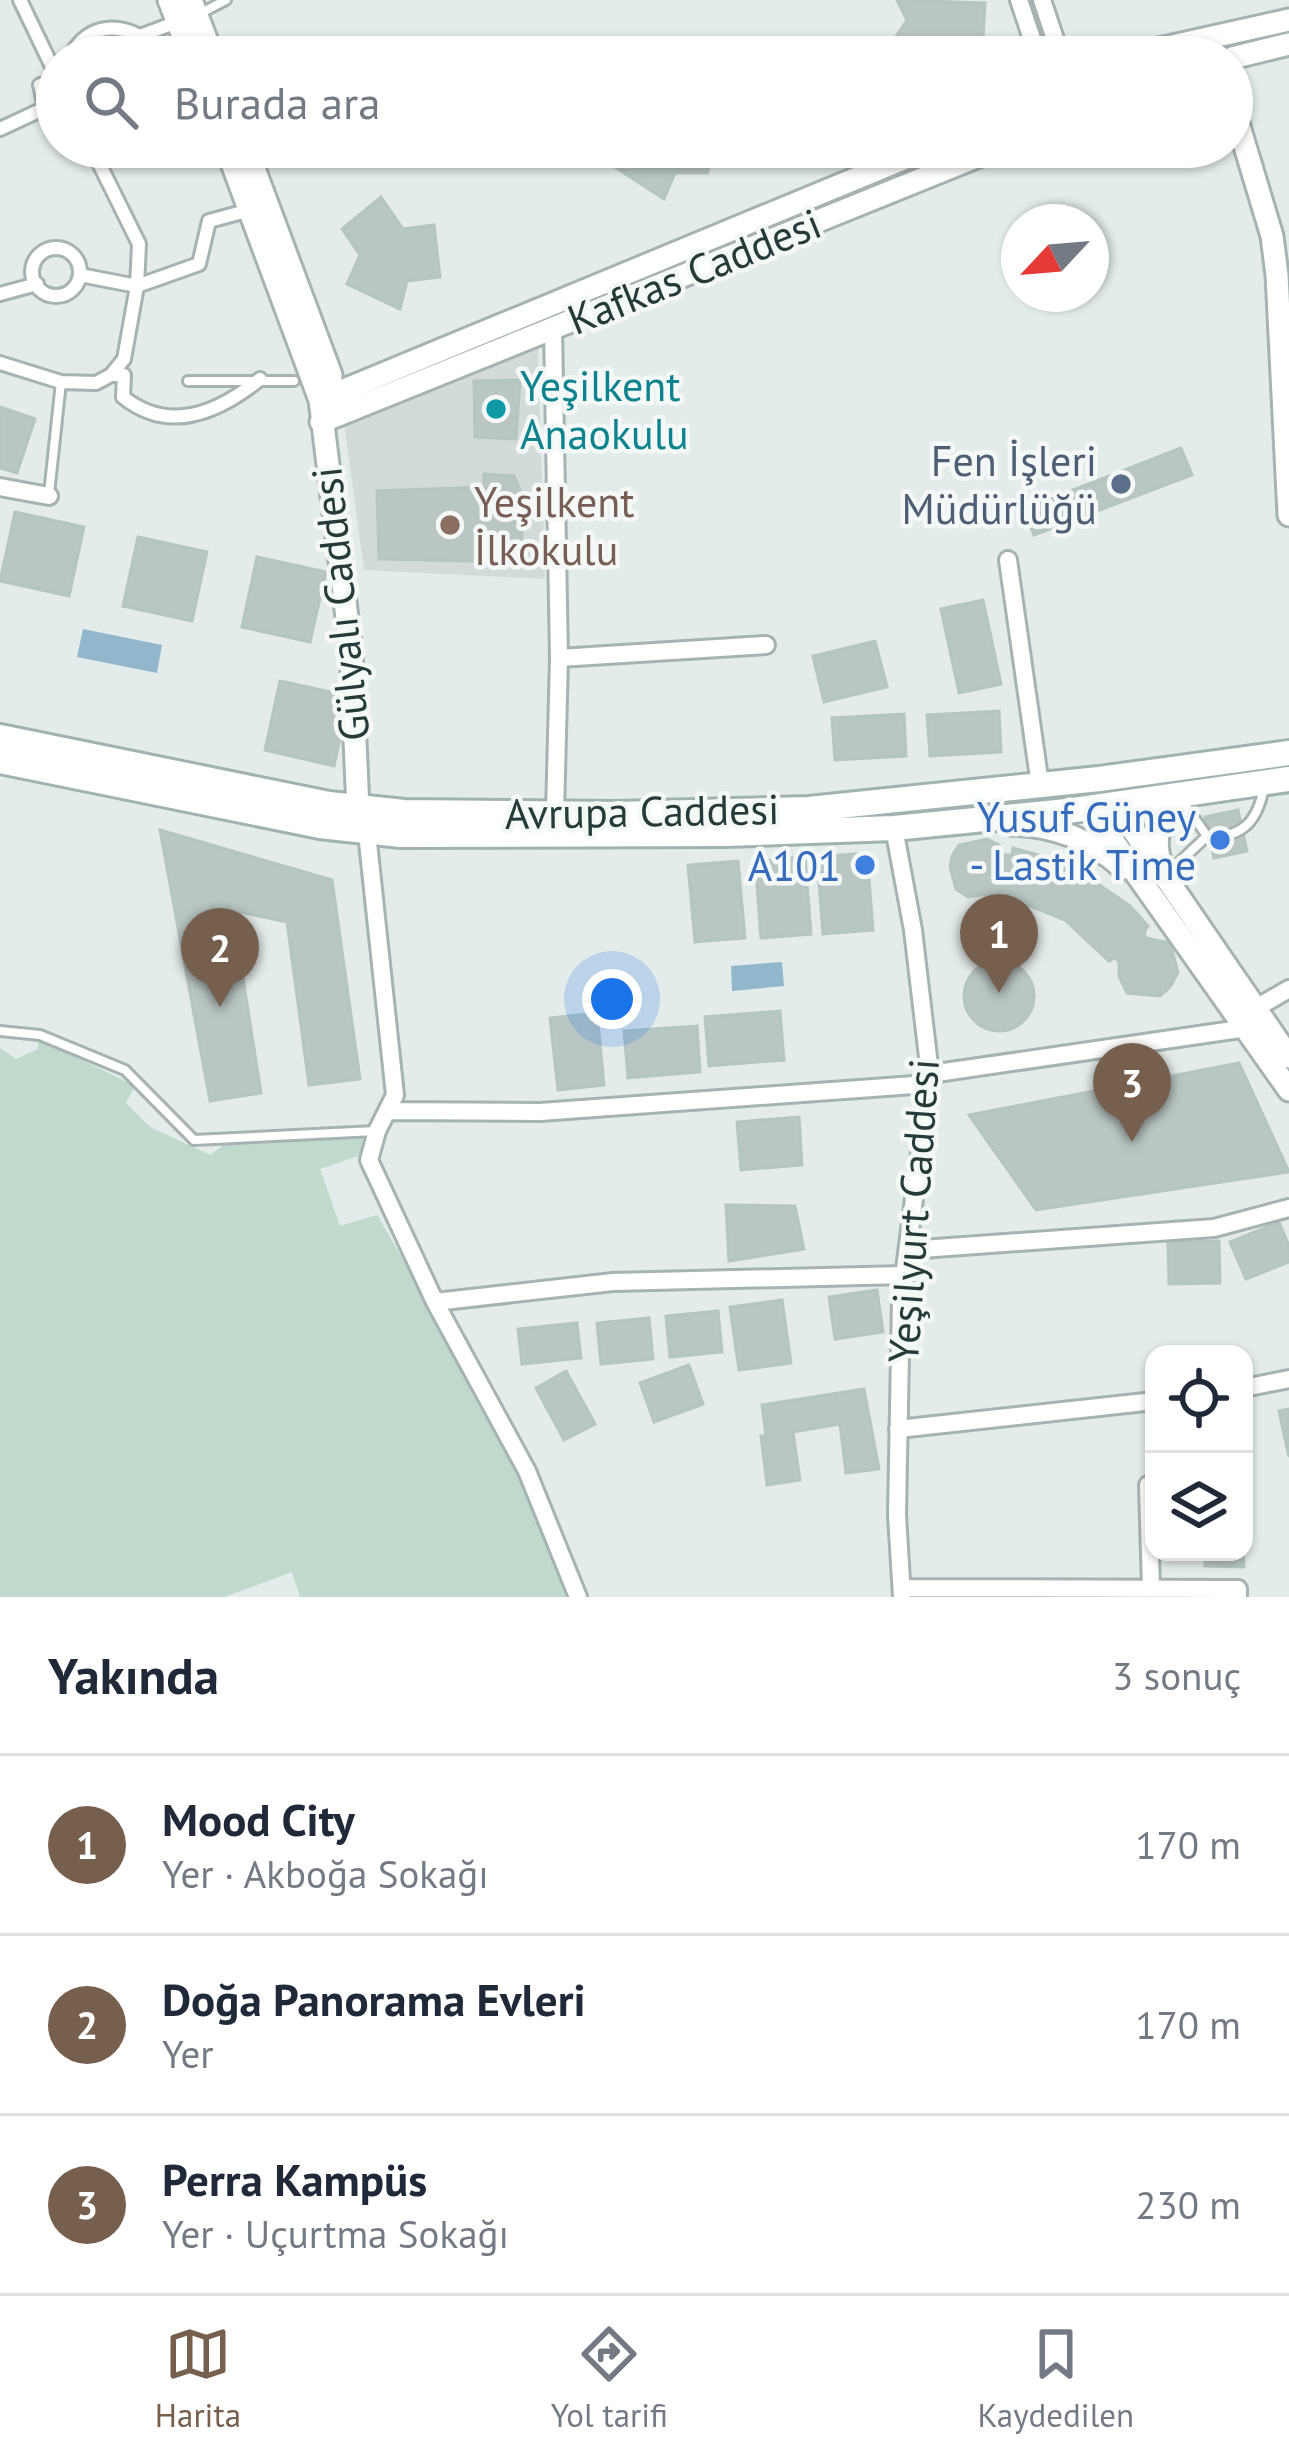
<!DOCTYPE html>
<html lang="tr">
<meta charset="utf-8">
<style>
body{margin:0;font-family:"PT Sans",sans-serif;background:#f6f6f7;color:#1f2937}
.controls{position:absolute;right:36px;bottom:36px;display:grid;overflow:hidden;border-radius:24px;box-shadow:0 3px 9px #0004}
.controls button{width:108px;height:108px;display:grid;place-items:center;padding:0;border:0;border-bottom:3px solid #e0e1e3;background:#fff;color:#1f2937;font:60px sans-serif}
.compass{position:absolute;left:1001px;top:204px;width:108px;height:108px;border-radius:50%;background:#fff;box-shadow:0 3px 9px #0004;rotate:244deg}
.you{position:absolute;left:612px;top:999px;width:42px;height:42px;margin:-30px;border:9px solid #fff;border-radius:50%;background:#1a73e8;box-shadow:0 0 0 18px #1a73e833}
.badge{display:grid;place-items:center;width:78px;height:78px;border-radius:50%;background:#775f4e;color:#fff;font-size:39px;font-weight:700}
.pin{position:absolute;translate:-50% -99px;filter:drop-shadow(0 3px 6px #0008)}
.pin::after{content:'';position:absolute;top:63px;width:42px;height:36px;background:inherit;clip-path:polygon(0 0,100% 0,50% 100%)}
.list{margin:0;padding:0;list-style:none}
h2{display:flex;justify-content:space-between;align-items:center;height:156px;margin:0;padding:0 48px;font-size:51px}
h2 small{font-size:39px;font-weight:400;color:#747a83}
.list li{display:grid;grid-template-columns:78px 1fr auto;gap:36px;align-items:center;box-sizing:border-box;height:180px;padding:0 48px;border-top:3px solid #e0e1e3}
.list b{display:block;font-size:45px;white-space:nowrap}
.list p{margin:0;font-size:39px;white-space:nowrap;color:#747a83}
.list em{font-size:39px;font-style:normal;color:#747a83}
.icon{flex:none;width:66px;height:66px;fill:none;stroke:currentColor;stroke-width:2;stroke-linecap:round;stroke-linejoin:round}
.map{position:relative;flex:none;width:1289px;height:1597px;overflow:hidden}
.search{position:absolute;background:#fff;box-shadow:0 3px 9px #0004;left:36px;right:36px;top:36px;height:132px;display:flex;align-items:center;gap:30px;box-sizing:border-box;padding:0 42px;border-radius:66px;color:#747a83;font-size:45px}
.sheet{height:696px;background:#fff}
nav{display:flex;justify-content:space-around;align-items:center;box-sizing:border-box;height:168px;border-top:3px solid #e0e1e3;background:#fff;font-size:33px;color:#747a83}
nav a{display:grid;justify-items:center;gap:6px}
nav .on{color:#775f4e}
.map>svg:first-child{display:block}
.built{fill:#d2dbd9}
.green{fill:#bfdacc}
.water{fill:#92b6cb}
.building{fill:#b9c6c3;stroke:#b7c5c2;stroke-width:3}
.lines{fill:none;stroke-linecap:round;stroke-linejoin:round}
.service-casing{stroke:#a6b3b2;stroke-width:14}
.pedestrian-casing{stroke:#a6b3b2;stroke-width:18}
.minor-casing{stroke:#a6b3b2;stroke-width:22}
.tertiary-casing{stroke:#a6b3b2;stroke-width:27}
.secondary-casing{stroke:#a0b3b0;stroke-width:30}
.service{stroke:#fff;stroke-width:8}
.pedestrian{stroke:#fff;stroke-width:12}
.minor{stroke:#fff;stroke-width:16}
.tertiary{stroke:#fff;stroke-width:21}
.secondary{stroke:#fff;stroke-width:24}
.culture-dot{fill:#0f9aa8;stroke:#f4f8f7;stroke-width:4.5}
.service-dot{fill:#5c6f8a;stroke:#f4f8f7;stroke-width:4.5}
.education-dot{fill:#8d6e63;stroke:#f4f8f7;stroke-width:4.5}
.shop-dot{fill:#3f7fe0;stroke:#f4f8f7;stroke-width:4.5}
.labels{text-anchor:middle;dominant-baseline:central;stroke-width:9;stroke-linejoin:round;paint-order:stroke}
.street-label{font-size:42px;fill:#253b3a;stroke:#f4f8f7}
.culture-label{font-size:42px;fill:#0d838f;stroke:#f4f8f7;text-anchor:start}
.service-label{font-size:42px;fill:#4e5e75;stroke:#f4f8f7;text-anchor:end}
.education-label{font-size:42px;fill:#785e54;stroke:#f4f8f7;text-anchor:start}
.shop-label{font-size:42px;fill:#366cbe;stroke:#f4f8f7;text-anchor:end}
</style>
<div class="map">
<svg width="1289" height="1597" viewBox="0 0 1289 1597">
<rect width="100%" height="100%" fill="#e3ecea"/>
<path class="built" d="M538 347 545 579 364 570 344 423Z"/>
<path class="green" d="M38 1038 135 1086 126 1103 150 1127 210 1155 226 1143 363 1135 361 1155 320 1169 340 1226 377 1215 428 1301 520 1473 571 1597H300L292 1572 224 1597H0V1048L16 1059 38 1049Z"/>
<path class="water" d="M83 629 162 645 157 673 77 657Z
M782 962 784 986 732 991 731 966Z"/>
<path class="building" d="M897 0 985 3 982 56 903 57 889 47 907 20Z
M628 147H709L708 173H675L664 199 615 167Z
M381 197 403 229 434 225 440 277 407 281 400 309 347 284 360 255 342 229Z
M520 380 516 439 475 437 474 381Z
M0 407 35 419 17 473 0 468Z
M1181 448 1192 475 1034 535 1024 509Z
M484 474 514 476 520 490 523 562 379 559 377 491 484 487Z
M15 512 84 527 69 596 0 581Z
M138 537 207 552 192 621 123 606Z
M257 557 326 572 310 642 242 627Z
M983 600 1001 684 959 693 941 609Z
M875 641 887 687 824 702 813 656Z
M280 681 349 696 334 766 265 750Z
M999 711 1001 752 930 756 927 715Z
M904 714 906 756 835 760 832 718Z
M1238 810 1247 851 1214 858 1205 817Z
M160 830 332 880 360 1079 309 1085 287 922 216 907 213 917H218L221 935 236 934 261 1093 210 1101Z
M987 839 999 845 1004 855H1012L1013 848 1067 863 1130 906 1148 926 1144 933 1146 938 1170 943 1178 972 1170 987 1160 996 1127 993 1119 976V962L1115 957 1109 961 1065 920 1033 907 1001 901 1003 892 968 897 956 889 950 867 952 856 959 845Z
M867 853 873 930 823 934 817 857Z
M805 857 811 934 761 938 755 861Z
M738 861 745 938 695 942 688 865Z
M964 996a35 35 0 1 1 70 0a35 35 0 1 1-70 0Z
M780 1011 784 1060 709 1066 705 1017Z
M597 1013 604 1085 558 1090 550 1018Z
M697 1026 700 1072 628 1078 624 1031Z
M1239 1063 1289 1172 1036 1210 969 1115Z
M799 1117 802 1165 741 1170 737 1122Z
M726 1205 795 1206 804 1249 729 1261Z
M1279 1222 1289 1246V1262L1246 1279 1230 1242Z
M1219 1241 1220 1283 1169 1284 1168 1242Z
M877 1290 883 1332 835 1339 829 1297Z
M782 1300 791 1363 739 1370 730 1307Z
M718 1311 722 1352 670 1357 666 1316Z
M649 1318 653 1359 601 1364 597 1323Z
M577 1323 581 1358 522 1364 518 1329Z
M689 1365 703 1404 654 1422 640 1383Z
M566 1371 595 1424 564 1440 536 1388Z
M864 1389 879 1469 846 1473 840 1424 793 1432 800 1480 767 1485 761 1436H766L762 1405Z
M1289 1409V1457L1279 1411Z
M1205 1552H1243L1244 1567 1205 1566Z"/>
<g class="lines">
<g class="service-casing">
<path id="service" d="M201 13 226 0
M188 381H294
M49 494 61 382
M1183 802 1207 836C1243 839 1258 820 1264 787
M1170 871 1207 836
M0 1031 40 1035 125 1070 194 1140 375 1131"/>
</g>
<g class="pedestrian-casing">
<path id="pedestrian" d="M20 0 57 77
M70 57C86 27 112 22 140 36L177 22
M0 129 45 108 40 85 57 81
M32 272a24 24 0 1 1 48 0a24 24 0 1 1-48 0Z
M80 275 137 286 199 264 209 221 250 210
M0 294 37 284
M0 363 61 382 96 383 111 375 124 359 137 286 139 244 91 147
M111 375H124L123 397C169 434 218 413 260 379"/>
</g>
<g class="minor-casing">
<path id="minor" d="M1019 0 1038 57
M1042 0 1061 57
M553 329 559 658 555 813
M0 487 49 496
M1008 560 1040 785
M559 658 766 645
M894 828 913 930 930 1074 901 1300 897 1515 902 1597
M367 833 395 1095 377 1131 369 1160 435 1302 527 1471 578 1597
M1256 1008 1289 989
M930 1074 1247 1028
M390 1111 540 1112 928 1084
M908 1250 1214 1228 1289 1208
M435 1302 613 1282 904 1275
M1244 1388 1289 1379
M898 1429 1154 1401
M1148 1485 1151 1589
M902 1588 1238 1589V1597"/>
</g>
<g class="tertiary-casing">
<path id="tertiary" d="M169 0 191 57
M191 0 213 57
M1123 57 1289 20
M1232 58 1289 44
M1232 103 1272 236 1277 275 1289 515
M226 147 320 400 351 650 358 809
M246 147 331 375 330 387 320 399
M320 400 932 147
M321 422 1001 147
M1116 805 1289 1057
M1096 807 1101 824 1289 1090
M1010 824C1054 825 1090 839 1123 868
M1162 867C1151 838 1160 817 1179 795"/>
</g>
<g class="secondary-casing">
<path id="secondary" d="M0 737 329 804 404 812 617 814 809 809 1099 779 1289 753
M0 761 320 826 401 835 726 834 894 828 1067 811 1289 779"/>
</g>
<use href="#service" class="service"/>
<use href="#pedestrian" class="pedestrian"/>
<use href="#minor" class="minor"/>
<use href="#tertiary" class="tertiary"/>
<use href="#secondary" class="secondary"/>
</g>
<circle class="culture-dot" cx="496" cy="409" r="12"/>
<circle class="service-dot" cx="1121" cy="484" r="12"/>
<circle class="education-dot" cx="450" cy="525" r="12"/>
<g class="shop-dot">
<circle cx="1220" cy="840" r="12"/>
<circle cx="865" cy="865" r="12"/>
</g>
<g class="labels">
<g class="street-label">
<text transform="translate(694 271) rotate(-22)">Kafkas Caddesi</text>
<text transform="translate(340 604) rotate(-96)">Gülyalı Caddesi</text>
<text transform="translate(642 811) rotate(-1)">Avrupa Caddesi</text>
<text transform="translate(913 1211) rotate(-86)">Yeşilyurt Caddesi</text>
</g>
<g class="culture-label">
<text x="520" y="385">Yeşilkent<tspan x="520" dy="48">Anaokulu</tspan></text>
</g>
<g class="service-label">
<text x="1097" y="460">Fen İşleri<tspan x="1097" dy="48">Müdürlüğü</tspan></text>
</g>
<g class="education-label">
<text x="474" y="501">Yeşilkent<tspan x="474" dy="48">İlkokulu</tspan></text>
</g>
<g class="shop-label">
<text x="1196" y="816">Yusuf Güney<tspan x="1196" dy="48">- Lastik Time</tspan></text>
<text x="841" y="865">A101</text>
</g>
</g>
</svg>
<div class="controls">
<button><svg class="icon" aria-label="locate" viewBox="0 0 24 24"><circle cx="12" cy="12" r="6"/><path d="M12 2v4M12 18v4M2 12h4M18 12h4"/></svg></button>
<button><svg class="icon" aria-label="layers" viewBox="0 0 24 24"><path d="M12 4l9 5-9 5-9-5zM3 14l9 5 9-5"/></svg></button>
</div>
<svg class="compass" viewBox="-18 -18 36 36"><path d="M0-13l5 13h-10z" fill="#e53935"/><path d="M0 13l5-13h-10z" fill="#747a83"/></svg>
<div class="you"></div>
<div class="pin badge" style="left:999px;top:993px">1</div>
<div class="pin badge" style="left:220px;top:1007px">2</div>
<div class="pin badge" style="left:1132px;top:1142px">3</div>
<div class="search"><svg class="icon" aria-label="search" viewBox="0 0 24 24"><circle cx="10" cy="10" r="6"/><path d="M15 15l6 6"/></svg>Burada ara</div>
</div>
<section class="sheet">
<h2>Yakında<small>3 sonuç</small></h2>
<ul class="list">
<li><span class="badge">1</span><div><b>Mood City</b><p>Yer · Akboğa Sokağı</p></div><em>170 m</em></li>
<li><span class="badge">2</span><div><b>Doğa Panorama Evleri</b><p>Yer</p></div><em>170 m</em></li>
<li><span class="badge">3</span><div><b>Perra Kampüs</b><p>Yer · Uçurtma Sokağı</p></div><em>230 m</em></li>
</ul>
</section>
<nav>
<a class="on"><svg class="icon" aria-label="map" viewBox="0 0 24 24"><path d="M3 6l6-2 6 2 6-2v14l-6 2-6-2-6 2zM9 4v14M15 6v14"/></svg>Harita</a>
<a><svg class="icon" aria-label="directions" viewBox="0 0 24 24"><path d="M12 3l9 9-9 9-9-9zM9 14v-3h6M13 9l2 2-2 2"/></svg>Yol tarifi</a>
<a><svg class="icon" aria-label="saved" viewBox="0 0 24 24"><path d="M7 4h10v16l-5-4-5 4z"/></svg>Kaydedilen</a>
</nav>
